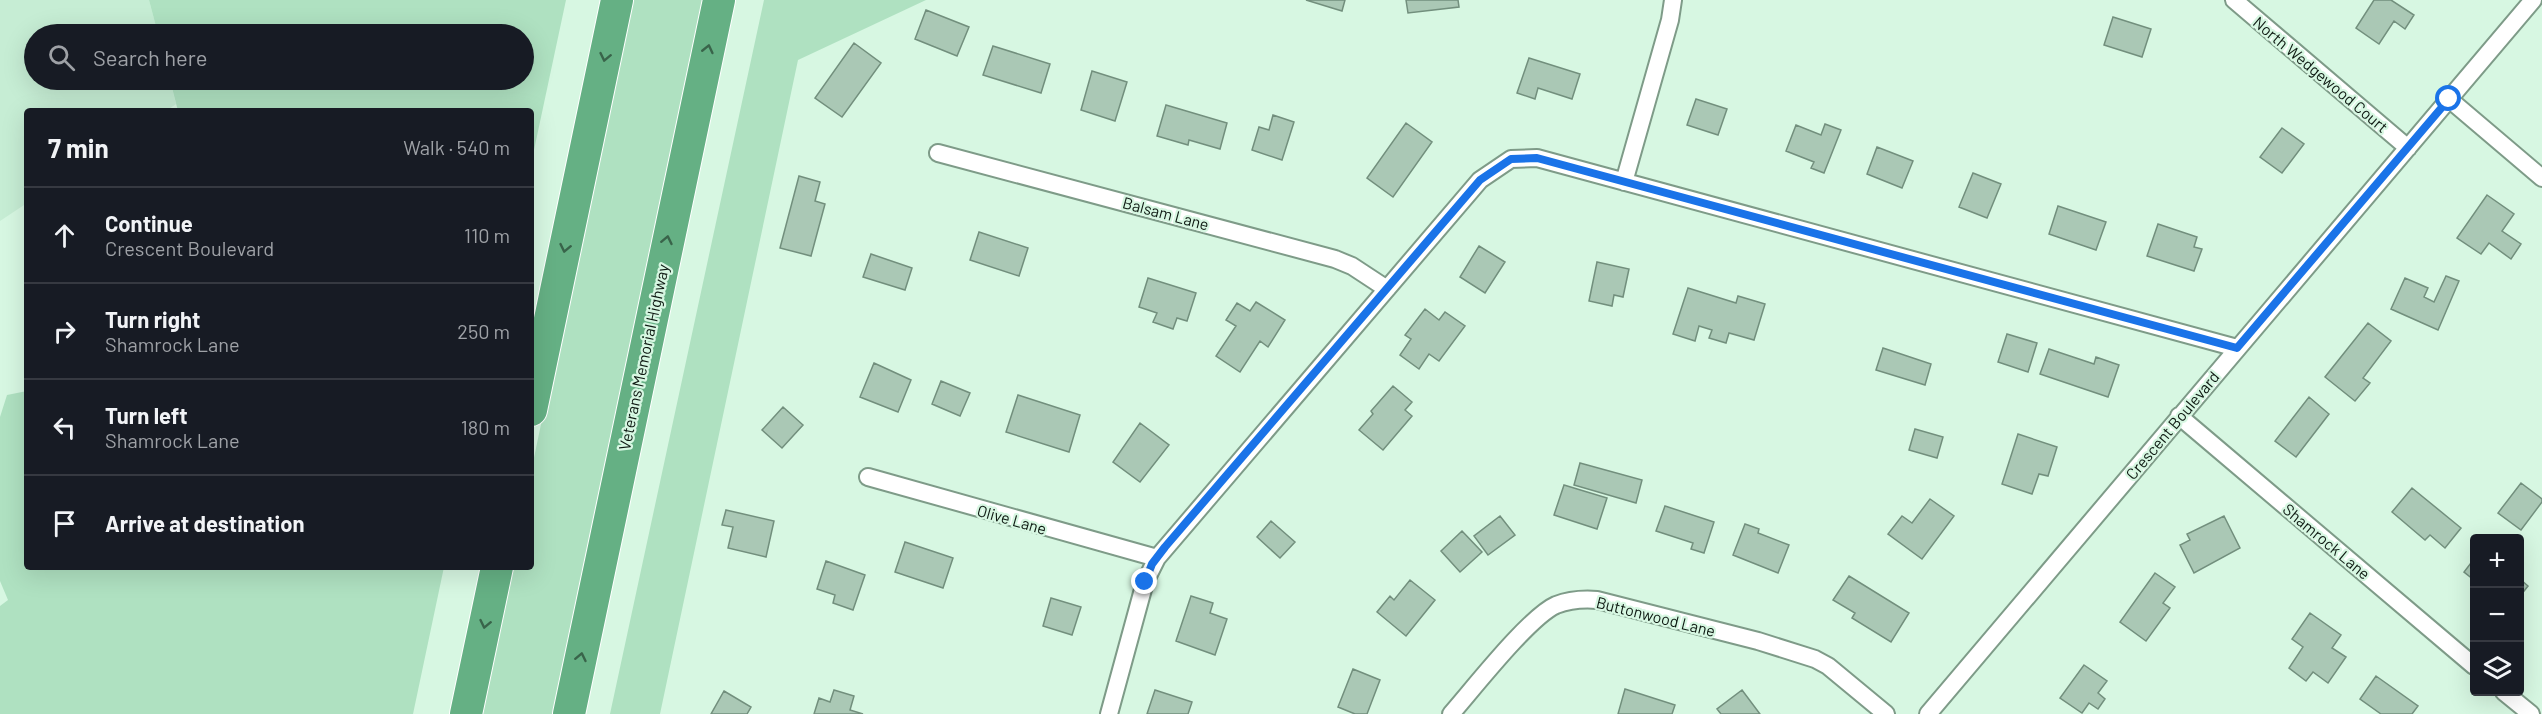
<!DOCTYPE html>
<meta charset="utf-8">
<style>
body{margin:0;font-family:Barlow,sans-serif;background:#242831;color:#f1f3f6}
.controls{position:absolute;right:18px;bottom:18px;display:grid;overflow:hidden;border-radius:6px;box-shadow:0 6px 24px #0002}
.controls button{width:54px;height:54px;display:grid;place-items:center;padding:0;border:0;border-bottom:2px solid #363941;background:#171b24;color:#f1f3f6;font:30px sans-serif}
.stop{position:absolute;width:18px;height:18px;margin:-14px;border:4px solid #1a73e8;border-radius:50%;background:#fff}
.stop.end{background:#1a73e8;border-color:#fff;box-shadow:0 2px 6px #0008}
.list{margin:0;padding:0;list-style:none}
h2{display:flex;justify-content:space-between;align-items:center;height:78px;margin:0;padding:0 24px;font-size:26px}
h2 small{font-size:20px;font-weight:400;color:#9ea1a6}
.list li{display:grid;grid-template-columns:39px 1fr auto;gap:18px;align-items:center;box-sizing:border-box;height:96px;padding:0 24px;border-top:2px solid #363941}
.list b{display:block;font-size:22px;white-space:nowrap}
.list p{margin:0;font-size:20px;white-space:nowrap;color:#9ea1a6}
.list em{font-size:20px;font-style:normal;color:#9ea1a6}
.icon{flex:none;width:33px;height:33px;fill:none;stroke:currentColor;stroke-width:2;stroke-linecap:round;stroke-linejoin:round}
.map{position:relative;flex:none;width:2542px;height:714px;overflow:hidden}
.search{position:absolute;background:#171b24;box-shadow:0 6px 24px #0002;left:24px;top:24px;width:510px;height:66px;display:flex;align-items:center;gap:15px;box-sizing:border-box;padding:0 21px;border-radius:33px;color:#9ea1a6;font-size:22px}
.panel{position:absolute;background:#171b24;box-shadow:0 6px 24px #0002;left:24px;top:108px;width:510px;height:462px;border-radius:6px}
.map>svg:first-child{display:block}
.built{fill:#c6edd4}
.green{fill:#afe1c1}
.building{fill:#aac8b5;stroke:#728f7d;stroke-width:1.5}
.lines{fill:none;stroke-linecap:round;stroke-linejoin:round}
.street-casing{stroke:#7e9b88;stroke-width:20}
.highway-casing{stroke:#fff;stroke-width:34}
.street{stroke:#fff;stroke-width:16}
.highway{stroke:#65b084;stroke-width:32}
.oneway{stroke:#39644a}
.route{stroke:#1a73e8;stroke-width:8}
.labels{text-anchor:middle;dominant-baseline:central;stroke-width:4.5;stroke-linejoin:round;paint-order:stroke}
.street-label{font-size:16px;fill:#0d1811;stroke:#d7f7e2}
</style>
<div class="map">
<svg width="2542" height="714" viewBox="0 0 2542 714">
<rect width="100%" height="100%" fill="#d7f7e2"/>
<path class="built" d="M0 0H149L158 34H34V80H170L176 104 166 111H27V203L0 221Z"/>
<path class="green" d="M149 0H566L531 164V111H178L170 80H524V34H158Z
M630 0H706L556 714H479L511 567H531V472Z
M764 0H926L798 60 660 714H610Z
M27 391V567H444L413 714H0V606L8 600 0 581V417L7 395Z"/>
<path class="building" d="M1306 0H1345L1342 11Z
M1406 0H1458L1459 7 1408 13Z
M2374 0H2391L2414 15 2405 29 2394 21 2379 44 2356 28Z
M926 10 969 27 957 56 915 39Z
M2113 17 2151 29 2142 57 2104 45Z
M854 43 881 63 842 117 815 98Z
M993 46 1050 64 1041 93 983 75Z
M1529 58 1580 74 1572 99 1538 88 1535 99 1517 93Z
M1092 71 1127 82 1115 121 1081 110Z
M1696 99 1727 109 1718 135 1687 125Z
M1166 105 1227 123 1220 149 1189 140 1188 145 1157 136Z
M1273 115 1294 122 1282 160 1252 150 1259 127 1269 130Z
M1406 123 1432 142 1393 197 1367 178Z
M1825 124 1841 130 1824 173 1811 168 1814 162 1786 151 1796 125 1821 135Z
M2282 128 2304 144 2282 173 2260 157Z
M1877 147 1913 161 1902 188 1867 174Z
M1973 173 2001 184 1987 218 1959 207Z
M799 176 820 182 815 201 825 204 811 256 780 248Z
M2487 195 2514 214 2502 231 2521 244 2511 259 2489 243 2481 254 2457 238Z
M2058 206 2106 222 2096 250 2049 234Z
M2158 224 2197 237 2194 247 2202 249 2194 271 2147 256Z
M979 232 1028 248 1019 276 970 260Z
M1479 246 1505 262 1485 293 1460 277Z
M871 254 912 268 905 290 863 277Z
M1597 262 1629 269 1623 297 1614 295 1612 306 1589 301Z
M2446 276 2459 281 2438 330 2391 309 2405 278 2428 288 2424 297 2434 302Z
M1148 278 1196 293 1187 321 1177 318 1173 329 1153 322 1157 313 1139 307Z
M1688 288 1736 303 1738 296 1765 304 1754 340 1729 333 1726 343 1709 338 1712 330 1699 326 1695 341 1673 334Z
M1256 302 1285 320 1268 347 1260 341 1240 372 1216 356 1236 326 1226 320 1237 303 1250 311Z
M1425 309 1439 320 1445 312 1465 326 1439 361 1429 354 1419 369 1400 355 1411 339 1405 335Z
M2368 323 2391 341 2363 378 2370 383 2355 401 2325 377Z
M2007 334 2037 343 2028 372 1998 362Z
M1883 348 1931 364 1925 385 1876 370Z
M2049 349 2094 364 2096 357 2119 365 2108 397 2040 374Z
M874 363 911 380 898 412 860 397Z
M941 381 970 393 960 416 932 404Z
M1393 386 1412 402 1405 410 1412 416 1383 450 1359 430 1373 414 1371 411Z
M1018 395 1080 415 1069 452 1006 432Z
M2309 397 2329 414 2296 457 2275 441Z
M783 407 803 425 782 448 762 430Z
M1140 423 1169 445 1140 482 1113 462Z
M1915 429 1943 437 1937 458 1909 450Z
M2018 434 2057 447 2048 476 2039 474 2032 494 2002 484Z
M1580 463 1642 480 1636 503 1574 485Z
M2521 483 2542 499V502L2521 530 2498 513Z
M1564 485 1607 498 1597 529 1554 515Z
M2412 488 2461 528 2445 548 2430 535 2425 540 2392 512Z
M1930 499 1954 516 1922 559 1888 534 1902 516 1912 523Z
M1665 506 1714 522 1704 553 1691 549 1693 543 1656 531Z
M726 510 774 521 766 557 728 548 733 527 722 525Z
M1500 516 1515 535 1488 555 1474 536Z
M2224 516 2240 548 2194 573 2180 545 2190 540 2187 534Z
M1271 521 1295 542 1280 558 1257 537Z
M1745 524 1759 529 1758 533 1789 545 1778 573 1733 555Z
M1462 531 1482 552 1460 572 1441 551Z
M905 542 953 558 943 588 895 572Z
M2474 559V580L2464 572Z
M826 561 865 575 853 610 833 603 835 595 817 589Z
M2155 573 2175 587 2163 603 2170 608 2146 641 2120 622Z
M1849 576 1909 613 1891 642 1852 618 1855 613 1833 600Z
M2520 579 2528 586 2520 596Z
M1410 580 1435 600 1406 636 1377 612 1390 596 1394 600Z
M1191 596 1213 603 1210 613 1227 619 1215 655 1176 641Z
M1051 598 1081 607 1072 635 1043 626Z
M2310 613 2341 635 2332 648 2346 657 2328 683 2313 672 2306 681 2289 668 2303 647 2292 639Z
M2084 665 2107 681 2098 693 2105 699 2098 709 2089 703 2082 713 2060 698Z
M1353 669 1380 680 1367 714H1355L1338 707Z
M2376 676 2418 706 2412 714H2381L2360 699Z
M1625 689 1675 705 1672 714H1618Z
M834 690 854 696 850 710 863 714H814L819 698 830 702Z
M1155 690 1192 702 1188 714H1147Z
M1742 690 1760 714H1721L1717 709Z
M724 691 751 707 747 714H711Z"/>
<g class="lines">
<g class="street-casing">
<path id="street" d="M2234 0 2408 148
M2449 99 2542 178
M938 153 1335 259 1352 266 1387 289
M1624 182 1670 20 1673 0
M2179 416 2474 666
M868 477 1157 558
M2504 692 2531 714
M1109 714 1145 582 1157 558 1480 180 1511 159 1537 158 2237 348
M1451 714C1473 689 1529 617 1556 605 1569 600 1584 599 1597 600L1758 641 1815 659 1828 666 1886 714
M1928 714 2533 0"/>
</g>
<g class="highway-casing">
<path id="highway" d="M531 410 617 0
M466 714 497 567
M569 714 719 0"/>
</g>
<use href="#street" class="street"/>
<use href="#highway" class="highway"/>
</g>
<defs><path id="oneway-chevron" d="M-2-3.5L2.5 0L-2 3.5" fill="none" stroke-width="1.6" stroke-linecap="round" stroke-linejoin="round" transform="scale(1.5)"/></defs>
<g class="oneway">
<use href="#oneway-chevron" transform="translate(708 49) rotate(-77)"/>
<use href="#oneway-chevron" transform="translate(605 57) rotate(102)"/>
<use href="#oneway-chevron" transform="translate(667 240) rotate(-78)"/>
<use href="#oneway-chevron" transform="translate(565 248) rotate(102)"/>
<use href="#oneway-chevron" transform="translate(485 624) rotate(102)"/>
<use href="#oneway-chevron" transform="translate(581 657) rotate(-78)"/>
</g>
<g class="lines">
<path class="route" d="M1145 582 1152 564 1165 547 1480 180 1511 159 1537 158 2237 348 2449 99"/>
</g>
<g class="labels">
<g class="street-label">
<text transform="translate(2321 74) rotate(40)">North Wedgewood Court</text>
<text transform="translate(1166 213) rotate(15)">Balsam Lane</text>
<text transform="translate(643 357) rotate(-78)">Veterans Memorial Highway</text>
<text transform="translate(2172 425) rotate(-50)">Crescent Boulevard</text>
<text transform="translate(1012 519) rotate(16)">Olive Lane</text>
<text transform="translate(2327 541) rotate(40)">Shamrock Lane</text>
<text transform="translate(1656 616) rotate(14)">Buttonwood Lane</text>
</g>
</g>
</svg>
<div class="controls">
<button>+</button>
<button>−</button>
<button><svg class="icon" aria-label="layers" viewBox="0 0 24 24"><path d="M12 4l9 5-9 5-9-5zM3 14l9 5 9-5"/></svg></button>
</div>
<div class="stop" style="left:2449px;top:99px"></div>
<div class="stop end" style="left:1145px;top:582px"></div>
<div class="search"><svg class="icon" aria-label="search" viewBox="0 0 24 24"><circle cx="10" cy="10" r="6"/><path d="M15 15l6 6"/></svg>Search here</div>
<section class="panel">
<h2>7 min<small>Walk · 540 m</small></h2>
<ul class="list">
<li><svg class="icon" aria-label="ahead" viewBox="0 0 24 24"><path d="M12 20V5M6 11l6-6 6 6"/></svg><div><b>Continue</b><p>Crescent Boulevard</p></div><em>110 m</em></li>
<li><svg class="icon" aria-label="right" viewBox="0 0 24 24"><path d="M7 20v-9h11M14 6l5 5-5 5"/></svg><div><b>Turn right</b><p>Shamrock Lane</p></div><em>250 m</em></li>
<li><svg class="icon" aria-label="left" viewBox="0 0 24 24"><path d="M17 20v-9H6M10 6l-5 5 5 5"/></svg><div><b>Turn left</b><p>Shamrock Lane</p></div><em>180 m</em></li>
<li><svg class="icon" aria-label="arrive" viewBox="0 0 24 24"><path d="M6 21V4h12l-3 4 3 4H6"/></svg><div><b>Arrive at destination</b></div></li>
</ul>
</section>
</div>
